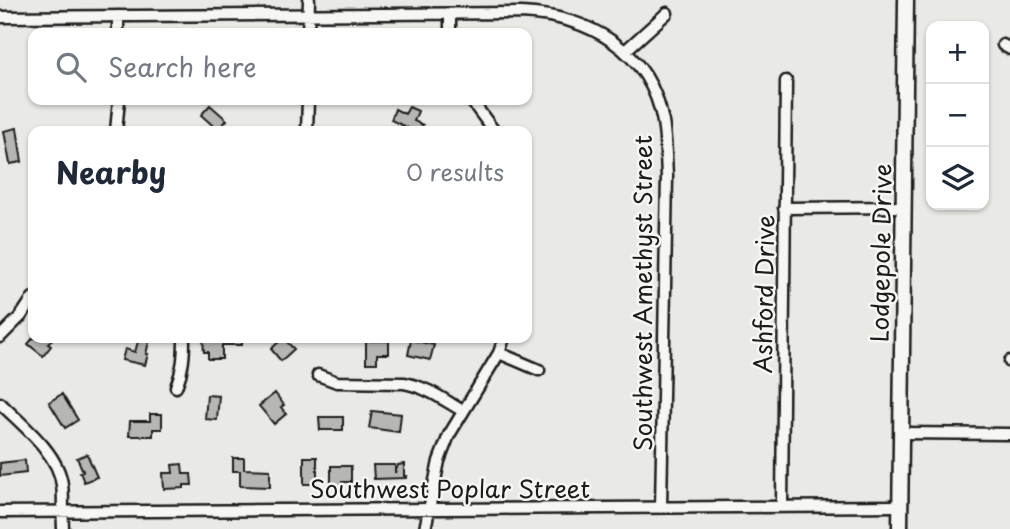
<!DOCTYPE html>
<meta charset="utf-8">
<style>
body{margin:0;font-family:"Playpen Sans",sans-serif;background:#f2f2f3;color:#1f2937}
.controls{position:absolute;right:21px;top:21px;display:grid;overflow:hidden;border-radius:14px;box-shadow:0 2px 5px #0004}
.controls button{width:63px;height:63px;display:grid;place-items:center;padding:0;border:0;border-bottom:2px solid #e0e1e3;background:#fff;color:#1f2937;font:35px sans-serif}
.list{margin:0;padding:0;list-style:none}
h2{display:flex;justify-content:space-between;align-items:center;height:91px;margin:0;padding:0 28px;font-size:30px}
h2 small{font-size:23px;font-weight:400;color:#747a83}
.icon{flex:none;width:38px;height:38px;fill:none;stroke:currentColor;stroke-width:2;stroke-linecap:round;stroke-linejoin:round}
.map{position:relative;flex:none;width:1010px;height:529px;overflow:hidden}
.search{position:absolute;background:#fff;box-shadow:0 2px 5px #0004;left:28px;top:28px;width:504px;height:77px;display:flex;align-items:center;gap:18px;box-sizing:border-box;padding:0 24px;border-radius:14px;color:#747a83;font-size:26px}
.panel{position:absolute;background:#fff;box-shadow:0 2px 5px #0004;left:28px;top:126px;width:504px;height:217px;border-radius:14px}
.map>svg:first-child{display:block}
.building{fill:#b6b6b3;stroke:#1c1c1c;stroke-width:2}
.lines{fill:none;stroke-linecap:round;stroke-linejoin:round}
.street-casing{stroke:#1c1c1c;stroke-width:15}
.secondary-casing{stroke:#1c1c1c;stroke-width:19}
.street{stroke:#f6f6f2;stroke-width:10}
.secondary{stroke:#f6f6f2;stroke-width:14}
.labels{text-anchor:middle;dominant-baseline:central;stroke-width:5;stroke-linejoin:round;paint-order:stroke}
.street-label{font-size:24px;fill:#1c1c1c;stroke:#f6f6f2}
</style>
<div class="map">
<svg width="1010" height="529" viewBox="0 0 1010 529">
<rect width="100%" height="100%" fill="#e9e9e5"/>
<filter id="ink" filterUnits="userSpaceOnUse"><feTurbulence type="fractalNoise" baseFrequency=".0143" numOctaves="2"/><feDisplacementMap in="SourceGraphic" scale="14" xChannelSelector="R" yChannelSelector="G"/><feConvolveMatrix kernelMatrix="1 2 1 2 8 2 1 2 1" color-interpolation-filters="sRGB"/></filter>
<g filter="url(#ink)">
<path class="building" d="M210 105 227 120 218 130 201 115Z
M409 107 418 111 414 121 423 125 420 131H407L408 128 391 120 395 109 405 114Z
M17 128 22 162 10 164 4 131Z
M33 338H53L48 344 51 346 43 356 28 344Z
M139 338H150L146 354H148L145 365 122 360 125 349 135 352Z
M229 338H242V345H222V359H208V352H204L203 339Z
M283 338 294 349 281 361 271 349Z
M411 340 434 345 430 360 408 355Z
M366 341H389V354H377V363H366Z
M275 393 284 405 281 407 286 414 274 424 259 406Z
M62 394 78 420 65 428 49 402Z
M207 395 219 396 217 420 205 419Z
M372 411 401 414 399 432 369 428Z
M150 414H162V429H153V436H129L130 421H150Z
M319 417H343V430H320Z
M87 454 97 477 84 482 80 472 83 471 77 458Z
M304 457H317V484H304Z
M233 458H244V469L270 470V487L240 486V471H233Z
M25 460 26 473 0 476V463Z
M182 464 183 474H191L192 485H184V488L164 489 163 473H173L172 465Z
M404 464V476H407L406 478 374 479 373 465H395V473L398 465Z
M331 466H351V482H342V486H331Z"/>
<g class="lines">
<g class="street-casing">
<path id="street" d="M450 14V33
M118 16V33
M0 17 521 13C589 16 650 50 663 122 666 139 666 158 667 176L661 508
M308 33 309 0
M1003 45 1010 49
M625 51 667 13
M471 100 494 131
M116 131 119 100
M307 131 308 100
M784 208 903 207
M0 337 21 316 33 298
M499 353 539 370
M1010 361V362
M318 375 337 382 404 383C427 387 444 400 463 411
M176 387C183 370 184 356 184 338
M0 403C21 424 59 453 62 485 64 499 62 514 63 529
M901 433 1010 434
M782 507 786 81
M0 512 900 506
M425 529 439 461 449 435 499 353 504 338"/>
</g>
<g class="secondary-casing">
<path id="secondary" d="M900 529 906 0"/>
</g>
<use href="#street" class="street"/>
<use href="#secondary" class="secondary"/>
</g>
</g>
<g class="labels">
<g class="street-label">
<text transform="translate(880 253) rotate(-89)">Lodgepole Drive</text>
<text transform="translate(642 293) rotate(-90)">Southwest Amethyst Street</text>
<text transform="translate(763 294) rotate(-89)">Ashford Drive</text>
<text x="450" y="488">Southwest Poplar Street</text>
</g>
</g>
</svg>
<div class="controls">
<button>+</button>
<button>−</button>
<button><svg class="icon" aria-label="layers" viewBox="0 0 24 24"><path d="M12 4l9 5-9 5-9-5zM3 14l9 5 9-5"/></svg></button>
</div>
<div class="search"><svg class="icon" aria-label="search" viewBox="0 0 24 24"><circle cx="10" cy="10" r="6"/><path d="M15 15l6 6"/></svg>Search here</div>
<section class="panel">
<h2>Nearby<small>0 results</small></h2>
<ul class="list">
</ul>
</section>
</div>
